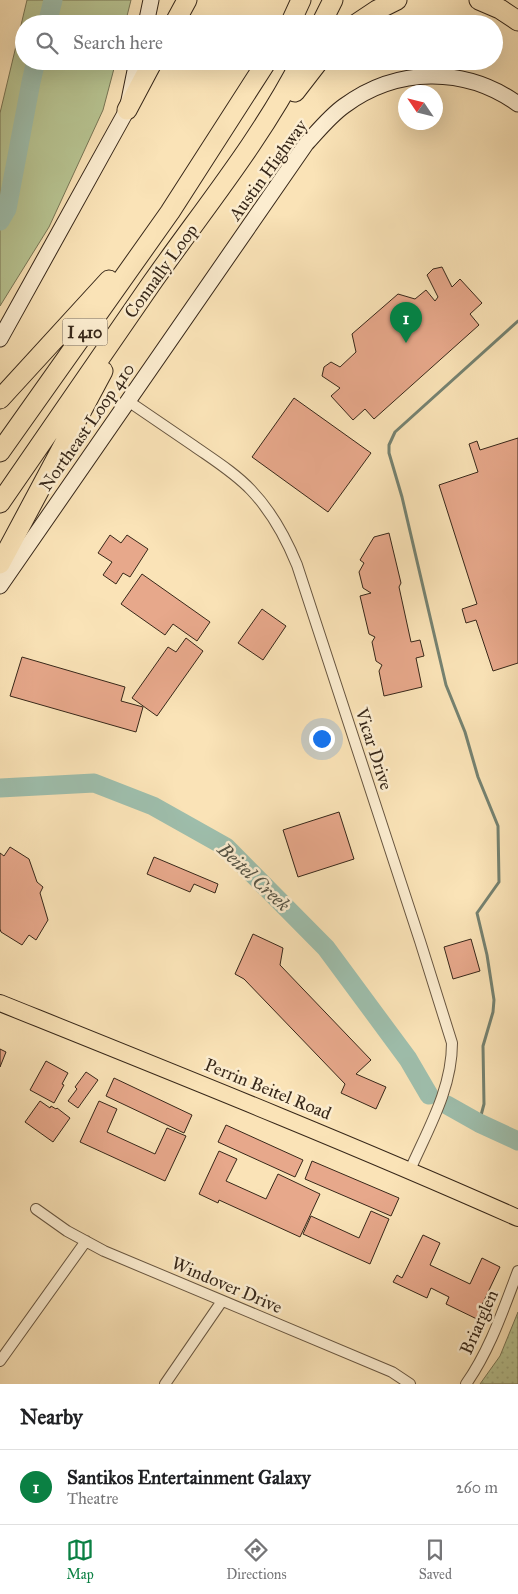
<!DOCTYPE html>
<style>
body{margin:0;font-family:"IM FELL Great Primer",serif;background:#f2f2f2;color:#202124}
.compass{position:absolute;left:398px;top:85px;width:45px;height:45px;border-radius:50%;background:#fff;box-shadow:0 5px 20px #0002;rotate:305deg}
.you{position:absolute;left:321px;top:738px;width:18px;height:18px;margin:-12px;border:4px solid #fff;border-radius:50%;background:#1a73e8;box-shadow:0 0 0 8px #1a73e833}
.badge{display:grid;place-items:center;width:32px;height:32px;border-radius:50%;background:#0b8043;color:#fff;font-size:16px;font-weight:700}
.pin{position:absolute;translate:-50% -41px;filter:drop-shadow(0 1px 2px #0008)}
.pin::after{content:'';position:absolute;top:26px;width:18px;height:15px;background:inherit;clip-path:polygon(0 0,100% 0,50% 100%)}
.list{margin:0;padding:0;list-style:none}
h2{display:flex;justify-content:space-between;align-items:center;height:65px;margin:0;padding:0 20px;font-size:21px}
h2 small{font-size:16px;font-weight:400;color:#757577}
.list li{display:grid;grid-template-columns:32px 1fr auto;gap:15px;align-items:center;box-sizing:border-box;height:75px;padding:0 20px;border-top:1px solid #e0e0e0}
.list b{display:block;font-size:19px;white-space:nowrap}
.list p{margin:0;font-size:16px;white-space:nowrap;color:#757577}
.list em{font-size:16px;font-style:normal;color:#757577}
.icon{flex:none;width:28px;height:28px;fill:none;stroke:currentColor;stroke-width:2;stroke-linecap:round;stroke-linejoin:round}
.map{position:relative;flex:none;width:518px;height:1384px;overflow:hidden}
.search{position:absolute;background:#fff;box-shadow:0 5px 20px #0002;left:15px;right:15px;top:15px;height:55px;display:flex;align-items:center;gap:12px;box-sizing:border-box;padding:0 18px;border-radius:28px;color:#757577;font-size:19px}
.sheet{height:140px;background:#fff}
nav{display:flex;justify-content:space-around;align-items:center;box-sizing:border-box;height:70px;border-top:1px solid #e0e0e0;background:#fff;font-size:14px;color:#757577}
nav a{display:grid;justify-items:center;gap:2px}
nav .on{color:#0b8043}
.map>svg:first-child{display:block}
.green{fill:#b8c593;stroke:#787656}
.park{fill:url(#park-dots);stroke:#787656}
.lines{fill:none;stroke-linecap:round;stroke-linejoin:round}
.stream{stroke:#758271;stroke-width:3}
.river{stroke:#9ebeac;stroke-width:19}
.building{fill:#e7a88b;stroke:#372719}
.street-casing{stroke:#685640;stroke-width:12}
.secondary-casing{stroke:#372719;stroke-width:17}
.primary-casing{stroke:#372719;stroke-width:18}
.highway-casing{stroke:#372719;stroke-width:21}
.street{stroke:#fcedd0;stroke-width:10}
.secondary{stroke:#fcedd0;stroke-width:15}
.primary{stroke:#fae3b7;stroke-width:16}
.highway{stroke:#fae3b7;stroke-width:19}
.labels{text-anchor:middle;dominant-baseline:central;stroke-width:5;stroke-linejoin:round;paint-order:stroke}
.shield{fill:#fcedd0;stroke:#726250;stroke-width:1}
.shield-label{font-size:16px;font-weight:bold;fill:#372719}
.street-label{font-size:18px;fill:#372719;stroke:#fcedd0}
.water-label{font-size:19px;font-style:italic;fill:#565445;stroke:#fcedd0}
</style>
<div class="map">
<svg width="518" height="1384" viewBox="0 0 518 1384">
<defs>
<pattern id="park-dots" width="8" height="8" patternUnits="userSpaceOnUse" patternTransform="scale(1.25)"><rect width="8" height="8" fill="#b8c593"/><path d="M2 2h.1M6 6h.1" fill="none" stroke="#9fa97e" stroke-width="1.8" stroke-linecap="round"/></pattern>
</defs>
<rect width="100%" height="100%" fill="#fae3b7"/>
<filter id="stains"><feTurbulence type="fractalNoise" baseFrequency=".004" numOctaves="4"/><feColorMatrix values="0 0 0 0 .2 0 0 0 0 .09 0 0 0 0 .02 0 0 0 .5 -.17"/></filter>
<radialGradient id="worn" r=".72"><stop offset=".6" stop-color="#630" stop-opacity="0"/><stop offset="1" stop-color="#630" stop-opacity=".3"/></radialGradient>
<path class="green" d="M27 0H131L125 24H24V61H116L103 110 49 227 0 306V113Z"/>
<path class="park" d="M518 1312V1384H480L500 1356Z"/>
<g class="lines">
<path class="stream" d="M479 1123 484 1104 483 1046 493 1012 494 1000 487 955 477 913 499 882 498 826 478 777 465 732 446 685 402 497 389 453V445L395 432 518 321"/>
<path class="river" d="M47 24 53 0
M0 221 7 209 31 82 36 61
M0 788 94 783 153 806 226 847 326 948 408 1059 429 1095
M447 1105 479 1123 518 1141"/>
</g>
<path class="building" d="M442 267 452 287 460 279 482 303 470 314 479 325 374 419 365 409 353 420 331 396 340 388 322 376 324 367 331 362 340 367 356 352 352 334 398 294 415 299 426 290 435 301 438 297 427 275 433 269Z
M294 398 371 453 328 512 252 457Z
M518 438V663L493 671 476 620 466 623 462 609 477 604 439 485 478 472 469 444 477 441 480 450Z
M389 533 401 583 399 587 411 642 420 640 424 656 416 658 422 687 384 696 379 671 382 665 376 661 372 642 375 637 369 634 360 596 371 593 363 588 359 572 364 563 360 560 374 537Z
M110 535 121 543 127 535 148 549 130 577 123 573 116 584 103 575 112 562 98 553Z
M142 574 210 622 197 641 173 624 165 635 121 604Z
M262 609 286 626 263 660 238 643Z
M186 638 203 651 157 716 132 698 168 647 176 652Z
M22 657 125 687 121 701 143 707 136 732 10 696Z
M339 812 354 859 298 877 283 830Z
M10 847 29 859 37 882 43 887 40 893 48 920 36 940 29 935 22 945 1 932 0 929V853L4 856Z
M154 857 218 884 215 893 194 884 190 892 147 874Z
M253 934 283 948 280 965 371 1060 356 1074 386 1087 376 1109 341 1093 345 1084 244 979 235 974Z
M471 939 480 971 453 979 444 947Z
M0 1049 6 1052 0 1067Z
M46 1061 68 1073 62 1084 64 1085 54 1103 30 1090Z
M86 1072 98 1080 78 1108 68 1101 77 1089 75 1087Z
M114 1078 192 1115 184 1133 106 1096Z
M40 1101 50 1108 51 1106 56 1109 57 1108 70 1118 53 1142 25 1122Z
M99 1101 117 1109 107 1132 155 1154 167 1128 186 1136 165 1181 80 1142Z
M226 1125 303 1160 295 1177 218 1142Z
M219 1151 237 1159 226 1181 266 1199 278 1174 320 1194 300 1237 219 1200 218 1203 199 1194Z
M312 1161 399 1198 391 1216 305 1179Z
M371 1211 389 1219 370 1264 303 1234 311 1216 359 1238Z
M423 1235 440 1243 430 1265 470 1284 482 1258 500 1267 480 1309 485 1311 481 1321 446 1304 449 1297 431 1288 427 1298 393 1282 397 1275 402 1278Z"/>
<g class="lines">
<g class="street-casing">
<path id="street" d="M128 401C150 416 172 431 194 446 214 460 235 473 251 490 272 512 286 538 297 565L420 941 452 1043C452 1089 428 1129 410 1170
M36 1209 67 1231 104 1251 392 1372 410 1384
M0 1361 86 1241
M165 1384 222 1301
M466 1384C490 1350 503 1310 518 1271"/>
</g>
<g class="secondary-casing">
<path id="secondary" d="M146 24 151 0
M0 339 127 110 137 61
M0 586 306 144C318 131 330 116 344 106 397 67 464 66 518 104"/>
</g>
<g class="primary-casing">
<path id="primary" d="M0 1003C174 1073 347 1142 518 1218"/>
</g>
<g class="highway-casing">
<path id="highway" d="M479 0 500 9 518 21
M174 24 187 0
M290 24 301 0
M321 24 333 0
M356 24 377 10 397 0
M295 92 319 61
M127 110 153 61
M0 399 109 280
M0 452 170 212 267 61
M0 503C50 430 100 357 151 284 202 211 260 141 301 61
M0 564 103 371"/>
</g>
<use href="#street" class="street"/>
<use href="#secondary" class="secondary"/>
<use href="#primary" class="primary"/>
<use href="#highway" class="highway"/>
</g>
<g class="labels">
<rect class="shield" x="62.5" y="318.5" width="45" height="27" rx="4"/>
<g class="shield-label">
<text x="85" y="332">I 410</text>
</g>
<g class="street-label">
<text transform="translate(268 170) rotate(-54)">Austin Highway</text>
<text transform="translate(161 271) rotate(-54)">Connally Loop</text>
<text transform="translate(87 427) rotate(-55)">Northeast Loop 410</text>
<text transform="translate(374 749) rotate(72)">Vicar Drive</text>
<text transform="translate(268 1089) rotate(22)">Perrin Beitel Road</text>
<text transform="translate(227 1285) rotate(23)">Windover Drive</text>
<text transform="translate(479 1322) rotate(-66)">Briarglen</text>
</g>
<g class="water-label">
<text transform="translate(254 877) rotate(43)">Beitel Creek</text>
</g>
</g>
<rect width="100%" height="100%" filter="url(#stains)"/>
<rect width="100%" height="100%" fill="url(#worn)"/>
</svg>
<svg class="compass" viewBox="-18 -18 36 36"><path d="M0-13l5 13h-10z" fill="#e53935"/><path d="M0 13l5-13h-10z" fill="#757577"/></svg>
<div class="you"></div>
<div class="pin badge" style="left:406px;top:343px">1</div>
<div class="search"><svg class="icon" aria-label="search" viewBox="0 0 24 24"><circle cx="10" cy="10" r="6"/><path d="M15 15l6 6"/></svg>Search here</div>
</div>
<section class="sheet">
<h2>Nearby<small></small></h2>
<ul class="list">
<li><span class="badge">1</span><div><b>Santikos Entertainment Galaxy</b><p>Theatre</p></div><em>260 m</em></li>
</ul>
</section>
<nav>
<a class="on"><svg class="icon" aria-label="map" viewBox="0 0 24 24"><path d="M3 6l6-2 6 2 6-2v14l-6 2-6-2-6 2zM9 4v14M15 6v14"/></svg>Map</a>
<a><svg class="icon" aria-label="directions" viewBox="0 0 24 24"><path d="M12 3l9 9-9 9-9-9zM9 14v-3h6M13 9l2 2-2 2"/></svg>Directions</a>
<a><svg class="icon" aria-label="saved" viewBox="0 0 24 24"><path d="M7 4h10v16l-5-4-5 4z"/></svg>Saved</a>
</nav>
